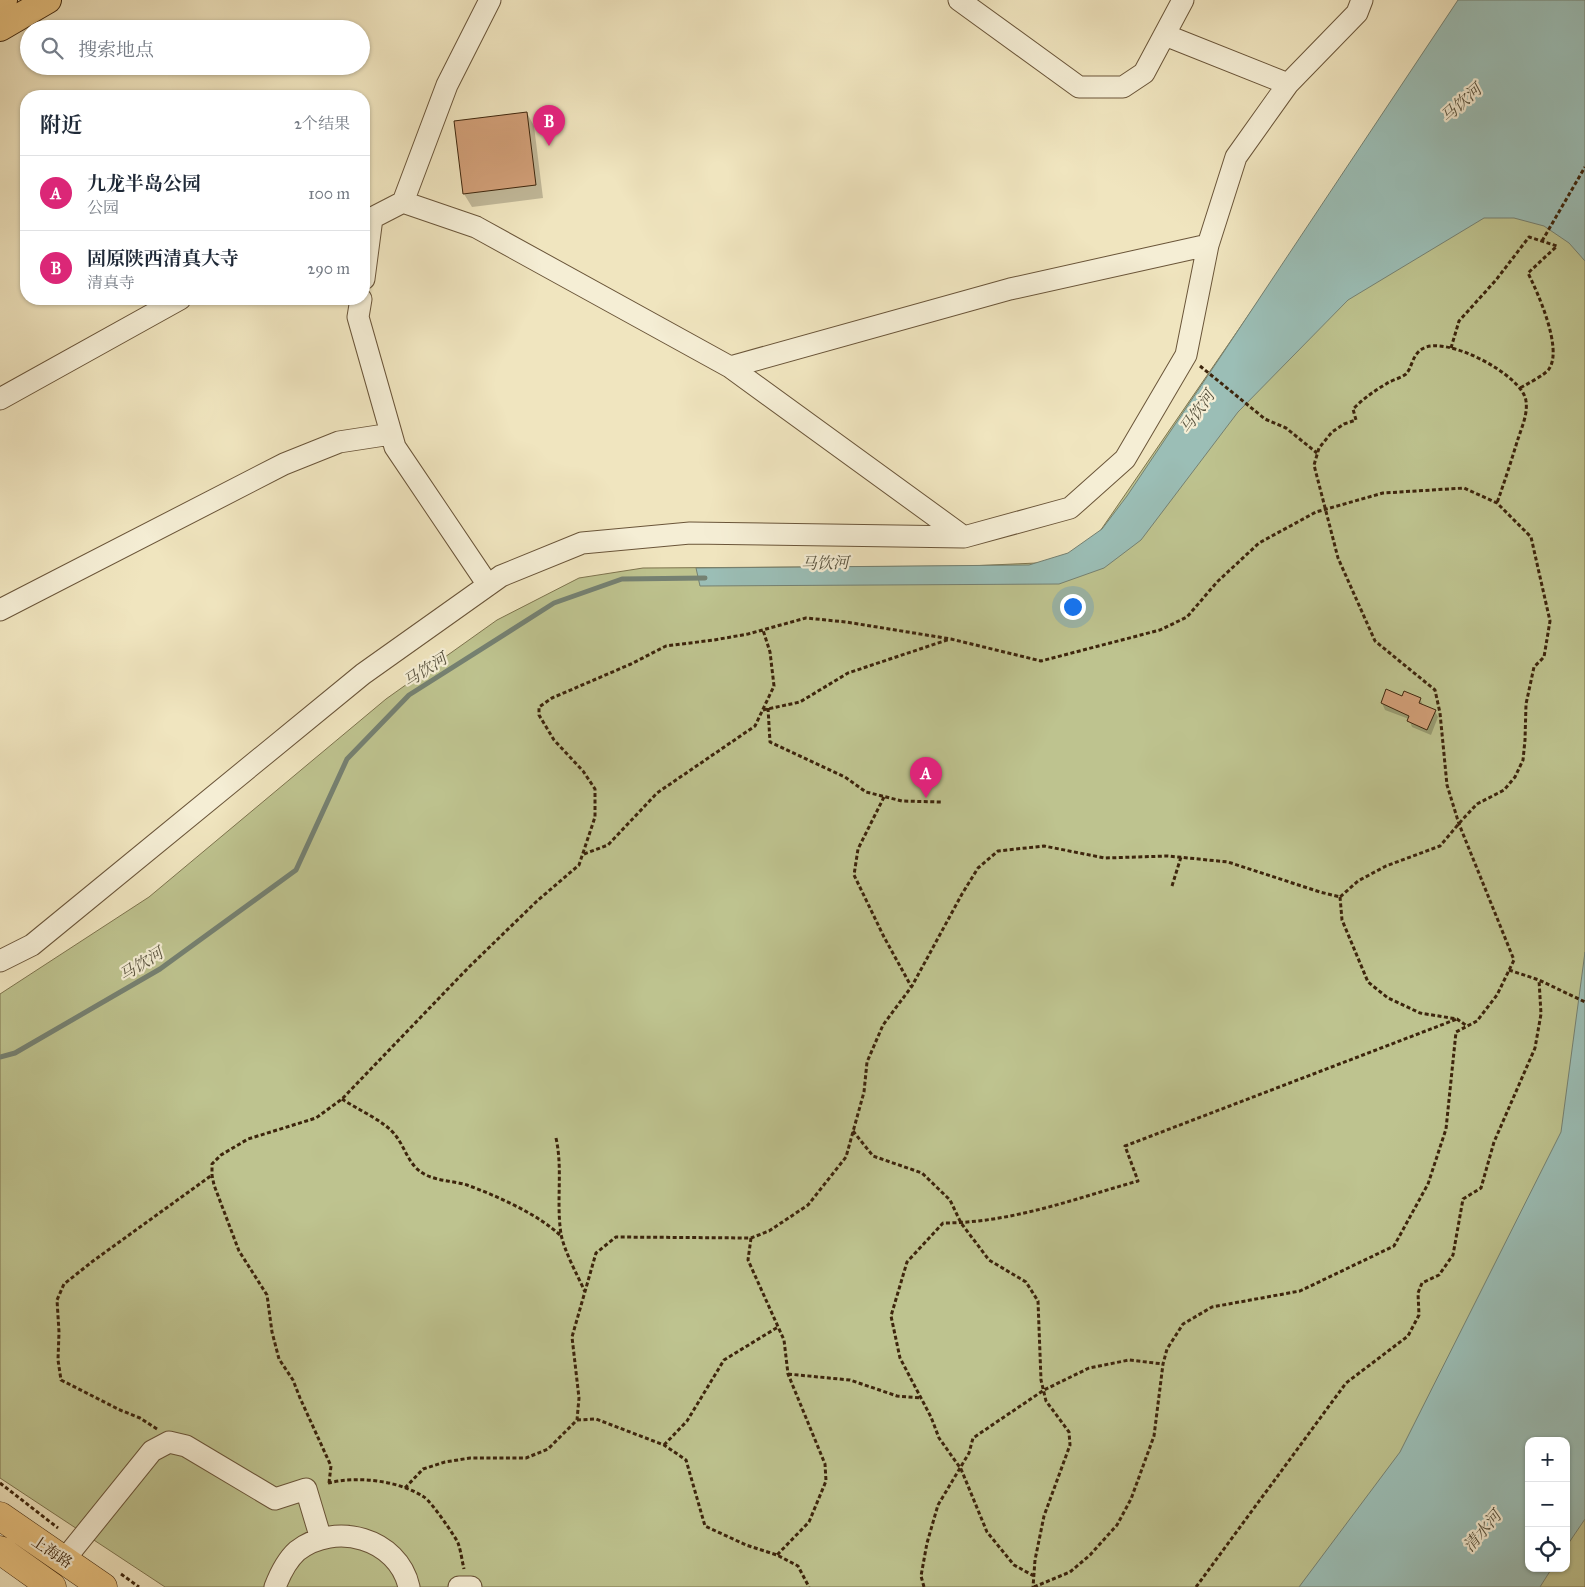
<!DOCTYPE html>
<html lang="zh">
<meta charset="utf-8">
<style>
body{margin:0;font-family:"IM FELL Great Primer","Noto Serif SC",serif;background:#f2f2f3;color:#1f2937}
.controls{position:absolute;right:15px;bottom:15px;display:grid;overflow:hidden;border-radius:10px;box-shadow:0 1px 4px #0004}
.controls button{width:45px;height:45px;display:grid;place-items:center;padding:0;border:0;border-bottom:1px solid #e0e1e3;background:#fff;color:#1f2937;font:25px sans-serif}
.you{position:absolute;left:1072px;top:606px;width:18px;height:18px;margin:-12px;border:4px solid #fff;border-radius:50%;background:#1a73e8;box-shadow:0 0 0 8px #1a73e833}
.badge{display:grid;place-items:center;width:32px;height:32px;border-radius:50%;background:#db2777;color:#fff;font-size:16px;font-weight:700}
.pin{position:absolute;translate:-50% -41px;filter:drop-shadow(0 1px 2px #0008)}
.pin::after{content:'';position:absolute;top:26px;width:18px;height:15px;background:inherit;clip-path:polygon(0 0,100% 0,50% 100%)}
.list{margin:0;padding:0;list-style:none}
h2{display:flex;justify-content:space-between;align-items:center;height:65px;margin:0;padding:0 20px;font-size:21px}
h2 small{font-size:16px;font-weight:400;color:#747a83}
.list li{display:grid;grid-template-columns:32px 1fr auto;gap:15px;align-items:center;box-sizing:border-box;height:75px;padding:0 20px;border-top:1px solid #e0e1e3}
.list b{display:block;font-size:19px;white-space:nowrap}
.list p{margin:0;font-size:16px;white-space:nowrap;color:#747a83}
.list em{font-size:16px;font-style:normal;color:#747a83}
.icon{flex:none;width:28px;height:28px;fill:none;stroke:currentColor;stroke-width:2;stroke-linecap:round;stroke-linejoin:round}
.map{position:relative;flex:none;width:1585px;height:1587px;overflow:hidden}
.search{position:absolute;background:#fff;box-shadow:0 1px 4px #0004;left:20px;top:20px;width:350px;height:55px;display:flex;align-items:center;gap:12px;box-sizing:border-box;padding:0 18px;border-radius:28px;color:#747a83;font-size:19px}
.panel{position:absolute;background:#fff;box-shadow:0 1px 4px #0004;left:20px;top:90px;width:350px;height:215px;border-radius:20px}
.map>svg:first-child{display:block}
.green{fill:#bec38f;stroke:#7e744e;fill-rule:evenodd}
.water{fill:#9bbeb6;stroke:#758172}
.shadow{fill:#0003}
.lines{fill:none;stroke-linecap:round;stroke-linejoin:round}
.stream{stroke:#758172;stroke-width:5}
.building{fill:#d29f78;stroke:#3d250c}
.minor-casing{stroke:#6a5539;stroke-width:23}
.major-casing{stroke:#3d250c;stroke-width:28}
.highway-casing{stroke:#3d250c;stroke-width:29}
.path{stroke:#3d250c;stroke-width:3;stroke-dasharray:4 2.5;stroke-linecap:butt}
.minor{stroke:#f5eed5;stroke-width:21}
.major{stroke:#e8c280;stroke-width:26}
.highway{stroke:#e8c280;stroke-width:28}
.labels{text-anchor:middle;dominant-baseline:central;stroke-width:4.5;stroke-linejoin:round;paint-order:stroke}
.street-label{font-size:15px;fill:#3d250c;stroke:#f5eed5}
.water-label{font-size:16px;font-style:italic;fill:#59533f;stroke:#f5eed5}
</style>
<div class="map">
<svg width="1585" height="1587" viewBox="0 0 1585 1587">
<rect width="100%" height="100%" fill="#f0e5bf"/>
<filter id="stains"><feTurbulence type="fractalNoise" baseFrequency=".004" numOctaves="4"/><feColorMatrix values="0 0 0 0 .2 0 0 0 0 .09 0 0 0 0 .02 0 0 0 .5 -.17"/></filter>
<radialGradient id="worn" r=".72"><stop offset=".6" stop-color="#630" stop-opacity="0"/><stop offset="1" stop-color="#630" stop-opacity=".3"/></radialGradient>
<path class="green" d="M1465 0H1585V1587H165L0 1478V994L149 897 386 699 497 620 579 578 643 568 968 566 1060 562 1096 537ZM1529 1441H1566V1568H1529Z"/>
<path class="water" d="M1458 0H1585V261L1569 243 1544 226 1514 218H1484L1348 300 1238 412 1141 540 1104 568 1059 584 700 586 696 568 1029 565 1068 553 1102 529 1127 496 1225 350Z
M1585 952V1519L1566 1547V1441H1529V1568H1552L1540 1587H1299L1400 1452 1561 1132Z"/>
<path class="shadow" d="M527 113 534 126 543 198 472 207 464 194Z
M1403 698 1420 699 1424 707 1435 711 1438 717 1431 735 1412 727 1409 719 1385 710 1382 703Z"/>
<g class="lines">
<path class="stream" d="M0 1057 15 1053 160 969 296 870 347 759 409 695 554 603 622 579 705 578"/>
</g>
<path class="building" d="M527 112 536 185 463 194 454 121Z
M1386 689 1402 696 1404 691 1421 698 1419 703 1436 710 1427 730 1407 721 1409 716 1381 703Z"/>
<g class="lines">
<g class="minor-casing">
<path id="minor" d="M959 0 1079 87H1123L1144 73 1183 0
M1165 35 1288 84
M403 202 476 227 730 367 964 537
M364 221 372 218 403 202 447 85 490 0
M364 279 372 218
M361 299 358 317 395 447 488 585
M730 367 1010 289 1208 245
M0 399 180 299
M0 610 284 464 339 442 391 434
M0 961 32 945 363 674 501 576 582 543 690 533 964 537 1070 508 1125 459 1186 355 1208 245 1236 157 1288 84 1357 13 1362 0
M64 1560 152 1451 169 1442 186 1446 275 1499 306 1489 321 1539
M275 1587C280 1574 286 1561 297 1551 335 1521 398 1538 409 1587
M459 1587H471"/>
</g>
<g class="major-casing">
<path id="major" d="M0 2 4 0
M0 28 48 0"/>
</g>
<g class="highway-casing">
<path id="highway" d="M0 1516 103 1587
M0 1550 52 1587"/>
</g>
<path class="path" d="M1542 241 1585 167
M1451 348 1459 321 1496 280 1529 237 1557 246 1528 273C1538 293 1563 349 1549 369 1545 375 1527 384 1520 388
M1200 366 1265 419 1286 428 1317 453
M768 708 770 742 845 777 866 792 902 801 941 802
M763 710 800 702 848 673 950 639
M884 797 858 849 854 875 884 937 911 986
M584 854 608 845 657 793 755 726 774 686 770 652 763 630
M1172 886 1181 857
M1340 897 1342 920 1368 982 1388 998 1420 1013 1457 1019 1467 1026
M1509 970 1539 980 1585 1002
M342 1099C358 1110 385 1121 396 1136 406 1149 409 1167 426 1175 438 1181 454 1181 467 1185 497 1196 538 1214 561 1236
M853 1131 873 1156 922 1173 950 1200 961 1223 989 1260 1026 1282 1038 1301 1041 1380 1046 1401 1069 1432 1070 1445 1044 1516 1035 1560 1033 1587
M556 1138C563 1169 556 1202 561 1234 564 1251 578 1276 585 1292
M751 1238 748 1260 784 1340 788 1374 825 1464 826 1481 809 1522 777 1555
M788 1374 850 1380 897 1396 921 1398
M577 1420 596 1419 664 1445 686 1460 705 1526 746 1545 777 1555 798 1566 809 1587
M157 1429 140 1418 120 1410 61 1380 58 1360 59 1332 57 1300 64 1284 93 1261 212 1175
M664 1445 687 1421 724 1360 778 1327
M0 1483 58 1528
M328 1483C357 1476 398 1480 424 1497 430 1500 455 1536 458 1543 461 1551 462 1561 464 1569
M329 1483 331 1466 300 1398 293 1380 279 1359 272 1332 267 1295 239 1251 214 1185 212 1175V1164L221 1155 248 1139 316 1118 342 1099 469 967 537 901 579 865 595 817V789L583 771 554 740 539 715V707L552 698 631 664 666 646 714 640 748 634 806 618 846 622 951 639 1041 661 1160 630 1187 617 1217 582 1259 543 1316 512 1383 493 1464 488 1497 503 1531 537 1550 621 1544 657 1534 667 1526 704 1525 740 1523 760 1515 777 1504 790 1477 804 1462 820 1440 846 1386 866 1358 881 1340 897
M405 1488 423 1469 445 1462 470 1458H526L548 1449 577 1420 579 1398 572 1337 596 1253 616 1237 751 1238 769 1231 808 1205 846 1157 864 1092 867 1062 883 1025 912 986 962 894 978 868 998 851 1044 846 1105 858 1168 856 1228 862 1320 892 1340 897
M121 1574 139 1587
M1034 1576 1014 1565 987 1532 961 1469 939 1438 931 1417 900 1358 891 1316 907 1262 943 1223C1011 1223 1074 1199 1138 1181L1125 1146 1457 1019
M924 1587 921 1576 927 1543 938 1505 969 1453 973 1438 1044 1390 1089 1368 1129 1360 1163 1364
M1034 1587 1070 1572 1090 1555 1117 1525 1131 1499 1154 1436 1163 1364 1167 1349 1183 1324 1212 1307 1300 1291 1394 1246 1428 1184 1446 1129 1456 1032 1477 1021 1497 995 1514 960 1459 824 1447 785 1440 713 1435 690 1375 641 1338 558 1314 465 1319 448 1332 432 1344 424 1356 420 1353 409C1363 399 1374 391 1386 384 1392 380 1401 378 1406 374 1412 368 1412 355 1422 349 1445 334 1523 375 1526 401 1528 415 1521 429 1517 442 1511 462 1504 483 1497 503
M1196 1587 1346 1383 1408 1336 1419 1315 1418 1293 1422 1283 1439 1275 1453 1255 1463 1199 1481 1188 1494 1142 1535 1048 1541 1014 1539 980"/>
<use href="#minor" class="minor"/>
<use href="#major" class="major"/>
<use href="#highway" class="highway"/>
</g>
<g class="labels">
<g class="street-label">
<text transform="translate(52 1552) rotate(34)">上海路</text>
</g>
<g class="water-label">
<text transform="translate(1461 103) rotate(-42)">马饮河</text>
<text transform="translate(1197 412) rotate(-55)">马饮河</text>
<text transform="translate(825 563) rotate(-1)">马饮河</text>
<text transform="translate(425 670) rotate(-33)">马饮河</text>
<text transform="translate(141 964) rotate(-32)">马饮河</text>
<text transform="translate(1482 1531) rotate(-49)">清水河</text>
</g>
</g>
<rect width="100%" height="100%" filter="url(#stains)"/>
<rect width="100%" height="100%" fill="url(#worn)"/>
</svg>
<div class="controls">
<button>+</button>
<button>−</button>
<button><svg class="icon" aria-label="locate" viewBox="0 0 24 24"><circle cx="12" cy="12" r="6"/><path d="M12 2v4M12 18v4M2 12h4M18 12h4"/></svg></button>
</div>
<div class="you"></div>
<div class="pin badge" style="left:926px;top:798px">A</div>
<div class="pin badge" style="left:549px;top:146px">B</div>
<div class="search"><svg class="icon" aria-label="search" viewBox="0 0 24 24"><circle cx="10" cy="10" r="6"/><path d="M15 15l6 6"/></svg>搜索地点</div>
<section class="panel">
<h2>附近<small>2个结果</small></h2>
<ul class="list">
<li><span class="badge">A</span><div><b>九龙半岛公园</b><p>公园</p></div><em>100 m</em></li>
<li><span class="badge">B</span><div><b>固原陕西清真大寺</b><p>清真寺</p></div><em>290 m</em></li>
</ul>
</section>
</div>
